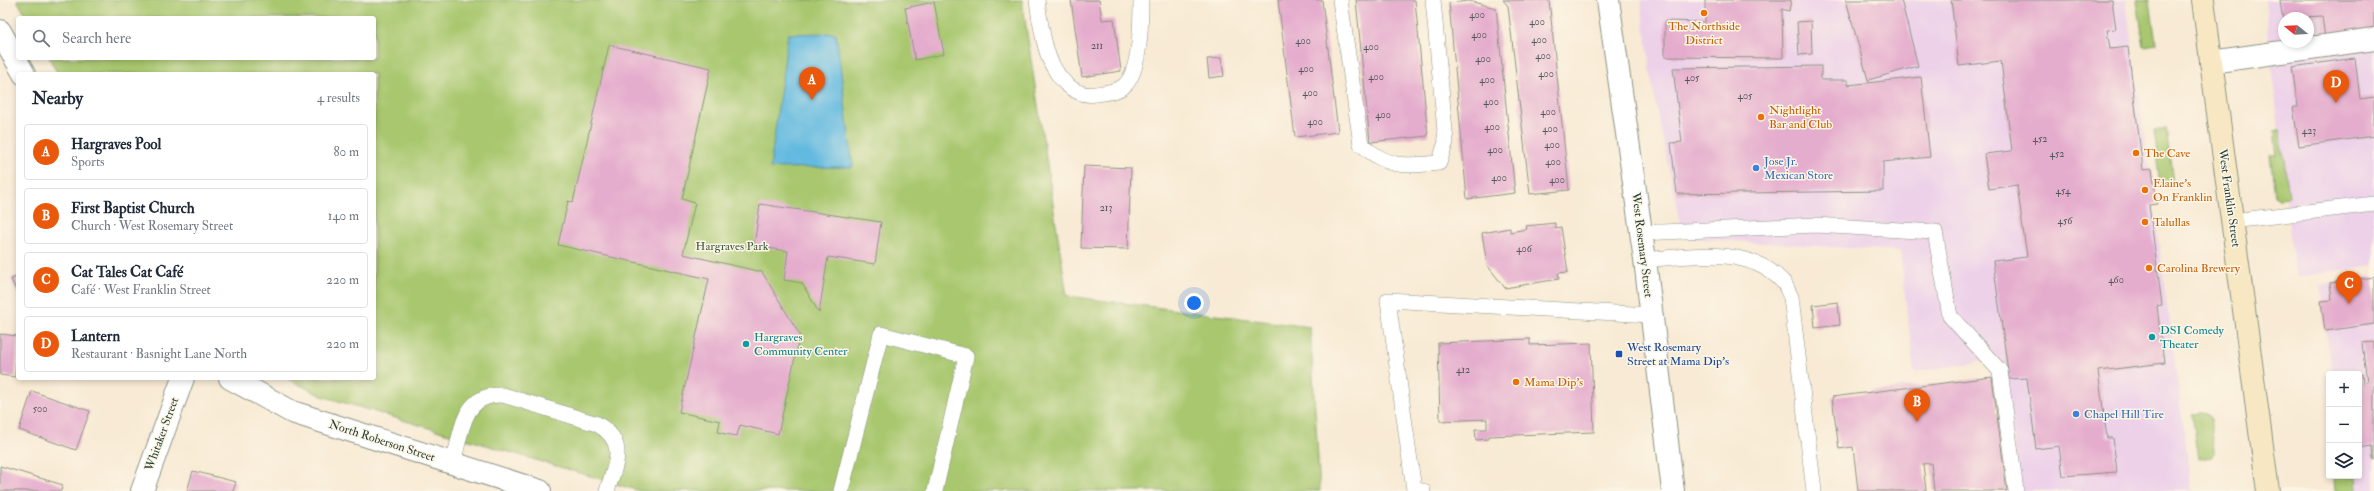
<!DOCTYPE html>
<meta charset="utf-8">
<style>
body{margin:0;font-family:"IM FELL Double Pica",serif;background:#f6f6f7;color:#1f2937}
.controls{position:absolute;right:12px;bottom:12px;display:grid;overflow:hidden;border-radius:4px;box-shadow:0 2px 6px #0003}
.controls button{width:36px;height:36px;display:grid;place-items:center;padding:0;border:0;border-bottom:1px solid #e0e1e3;background:#fff;color:#1f2937;font:20px sans-serif}
.compass{position:absolute;left:2278px;top:12px;width:36px;height:36px;border-radius:50%;background:#fff;box-shadow:0 2px 6px #0003;rotate:288deg}
.you{position:absolute;left:1194px;top:303px;width:14px;height:14px;margin:-10px;border:3px solid #fff;border-radius:50%;background:#1a73e8;box-shadow:0 0 0 6px #1a73e833}
.badge{display:grid;place-items:center;width:26px;height:26px;border-radius:50%;background:#ea580c;color:#fff;font-size:13px;font-weight:700}
.pin{position:absolute;translate:-50% -33px;filter:drop-shadow(0 1px 2px #0008)}
.pin::after{content:'';position:absolute;top:21px;width:14px;height:12px;background:inherit;clip-path:polygon(0 0,100% 0,50% 100%)}
.list{margin:0;padding:0;list-style:none}
h2{display:flex;justify-content:space-between;align-items:center;height:52px;margin:0;padding:0 16px;font-size:17px}
h2 small{font-size:13px;font-weight:400;color:#747a83}
.list li{display:grid;grid-template-columns:26px 1fr auto;gap:12px;align-items:center;box-sizing:border-box;height:56px;margin:0 8px 8px;padding:0 8px;border:1px solid #e0e1e3;border-radius:4px}
.list b{display:block;font-size:15px;white-space:nowrap}
.list p{margin:0;font-size:13px;white-space:nowrap;color:#747a83}
.list em{font-size:13px;font-style:normal;color:#747a83}
.icon{flex:none;width:22px;height:22px;fill:none;stroke:currentColor;stroke-width:2;stroke-linecap:round;stroke-linejoin:round}
.map{position:relative;flex:none;width:2374px;height:491px;overflow:hidden}
.search{position:absolute;background:#fff;box-shadow:0 2px 6px #0003;left:16px;top:16px;width:360px;height:44px;display:flex;align-items:center;gap:10px;box-sizing:border-box;padding:0 14px;border-radius:4px;color:#747a83;font-size:15px}
.panel{position:absolute;background:#fff;box-shadow:0 2px 6px #0003;left:16px;top:72px;width:360px;height:308px;border-radius:4px}
.map>svg:first-child{display:block}
.built{fill:#edd1e9;fill-rule:evenodd}
.green{fill:#a8c76e;stroke:#648251}
.water{fill:#63bae0;stroke:#417c8a}
.building{fill:#e5adcd}
.lines{fill:none;stroke-linecap:round;stroke-linejoin:round}
.service-casing{stroke:#8c9484;stroke-width:16}
.minor-casing{stroke:#8c9484;stroke-width:24}
.tertiary-casing{stroke:#8c9484;stroke-width:24}
.secondary-casing{stroke:#8c9484;stroke-width:24}
.service{stroke:#fff;stroke-width:15}
.minor{stroke:#fff;stroke-width:22}
.tertiary{stroke:#fff;stroke-width:22}
.secondary{stroke:#f7e8c3;stroke-width:22}
.food-dot{fill:#e8710a;stroke:#fcf5e5;stroke-width:1.5}
.shop-dot{fill:#3f7fe0;stroke:#fcf5e5;stroke-width:1.5}
.culture-dot{fill:#0f9aa8;stroke:#fcf5e5;stroke-width:1.5}
.transit-dot{fill:#1a4fb4;stroke:#fcf5e5;stroke-width:1.5}
.labels{text-anchor:middle;dominant-baseline:central;stroke-width:3;stroke-linejoin:round;paint-order:stroke}
.number-label{font-size:10px;fill:#50595a}
.food-label{font-size:12px;fill:#c56008;stroke:#fcf5e5;text-anchor:start}
.shop-label{font-size:12px;fill:#366cbe;stroke:#fcf5e5;text-anchor:start}
.street-label{font-size:12px;fill:#1f3d34;stroke:#fcf5e5}
.park-label{font-size:12px;fill:#3a5940;stroke:#fcf5e5}
.culture-label{font-size:12px;fill:#0d838f;stroke:#fcf5e5;text-anchor:start}
.transit-label{font-size:12px;fill:#164399;stroke:#fcf5e5;text-anchor:start}
</style>
<div class="map">
<svg width="2374" height="491" viewBox="0 0 2374 491">
<rect width="100%" height="100%" fill="#fcf5e5"/>
<filter id="ink" filterUnits="userSpaceOnUse"><feTurbulence type="fractalNoise" baseFrequency=".025" numOctaves="2"/><feDisplacementMap in="SourceGraphic" scale="8" xChannelSelector="R" yChannelSelector="G"/><feConvolveMatrix kernelMatrix="1 2 1 2 8 2 1 2 1" color-interpolation-filters="sRGB"/></filter>
<filter id="wash" filterUnits="userSpaceOnUse"><feTurbulence type="fractalNoise" baseFrequency=".012" numOctaves="4" result="noise"/><feDisplacementMap in="SourceGraphic" scale="16" xChannelSelector="R" yChannelSelector="G"/><feGaussianBlur stdDeviation="0.9" result="paint"/><feColorMatrix in="noise" values="0 0 0 0 0 0 0 0 0 0 0 0 0 0 0 0 0 1.4 0 .05"/><feComposite in="paint" operator="in"/></filter>
<g filter="url(#wash)">
<rect width="100%" height="100%" fill="#f8ead4"/>
<path class="built" d="M1641 0H2126L2192 491H2021L2001 359 1914 372 1900 251 1683 238 1653 91Z
M2265 0H2374V265L2297 277 2291 246ZM2284 18H2308V42H2284Z
M2374 276V491H2346L2344 476H2359V374H2331L2321 285Z"/>
<path class="green" d="M17 0H1022L1067 296 1310 327 1320 491H640L322 396 286 378H374V74H58L49 58H374V18H27Z
M2137 0H2150L2156 44 2144 46Z
M2166 128 2173 183 2161 185 2154 130Z
M2280 130 2289 197 2278 198 2275 195 2270 155H2277L2274 131Z
M2202 413 2207 414 2210 418 2215 451 2212 457 2198 459 2191 414Z
M2336 476H2357L2358 491H2335L2334 480Z"/>
<path class="water" d="M836 33 853 167 770 168 788 34Z"/>
<g id="blocks">
<path class="building" d="M1071 0H1099L1102 20 1114 19 1121 71 1082 77Z
M1278 0H1322L1338 132 1295 137Z
M1356 0H1415L1428 136 1370 142Z
M1503 0H1549L1569 190 1530 194 1508 6Z
M1705 0H1791L1789 11 1782 9 1783 58 1665 57V21L1705 22Z
M1846 0H1901L1918 66 1868 80Z
M1951 0H2112L2116 29 2107 30 2110 49 2128 47 2143 170 2152 169 2157 204 2149 205 2162 305 2157 306 2164 363 2098 371 2107 438H2113L2117 472 2063 476 2059 446 2036 449 2027 378 2009 379 1993 261 2027 257 2017 185 1989 189 1984 154 2012 151 2001 61 1959 66Z
M2280 0H2374V32L2325 38 2322 16 2284 18 2283 21Z
M1469 1 1496 8 1515 193 1467 199 1449 3Z
M934 2 944 54 915 60 905 8Z
M1811 21 1812 54 1799 55 1797 22Z
M609 45 711 68 682 199 695 203 683 254 762 272 800 335 778 434 740 425 737 436 725 434 718 432 720 421 679 412 709 279 558 245 568 201 573 202Z
M1221 58 1224 76 1209 78 1207 59Z
M2355 58 2360 99 2374 97V136L2299 146 2293 107H2298L2292 67Z
M1821 66V80H1848V85L1921 77 1930 157 1883 162V191L1677 194 1671 143 1682 142 1673 68Z
M1084 166 1131 168 1128 249 1081 248Z
M760 204 881 222 875 264 828 257 819 313 802 283 784 280 788 251 754 246Z
M1555 223V228L1561 227 1568 272 1558 273 1559 279 1505 288 1487 265 1482 233 1510 228V232L1527 229 1526 226Z
M18 276V295L11 279Z
M2374 277V324L2325 331 2321 301 2332 300 2330 283Z
M1838 302 1840 325 1815 328 1813 305Z
M0 334 18 336 15 377 0 375Z
M1530 339V345L1591 343 1594 432 1489 436V439L1476 440 1475 429H1487V419L1440 421 1438 343Z
M2374 342V460H2373L2372 446 2359 448V374H2362L2363 383 2367 382 2362 343Z
M1992 377 2007 491H1934L1931 463 1923 464 1926 491H1858L1853 447 1839 449 1832 397Z
M32 391 90 411 76 450 19 430Z
M0 466 63 485 61 491H0Z
M193 471 236 482 233 491H187Z"/>
</g>
</g>
<g filter="url(#ink)">
<use href="#blocks" fill-opacity="0" stroke="#8c9484" stroke-width="1"/>
<g class="lines">
<g class="service-casing">
<path id="service" d="M1037 0C1039 17 1045 55 1054 68 1062 83 1077 97 1095 94 1104 93 1116 92 1124 86 1141 71 1141 21 1141 0
M1340 0 1361 144C1388 169 1404 166 1439 163L1446 142 1433 0
M2232 221 2374 204
M1641 233 1815 225 1935 232 1950 316 2000 371 2016 491
M1645 260C1689 256 1748 245 1782 281 1786 284 1788 292 1791 297L1814 491
M453 463C462 432 462 393 503 395L597 424C628 442 616 463 607 491
M841 491 881 334 966 356 935 491
M1423 491 1414 490 1388 300 1651 315"/>
</g>
<g class="minor-casing">
<path id="minor" d="M0 31 24 74
M2211 62 2374 39
M230 378 292 412 540 491
M142 491 183 378"/>
</g>
<g class="tertiary-casing">
<path id="tertiary" d="M1608 0 1645 260 1673 491"/>
</g>
<g class="secondary-casing">
<path id="secondary" d="M2203 0 2268 491"/>
</g>
<use href="#service" class="service"/>
<use href="#minor" class="minor"/>
<use href="#tertiary" class="tertiary"/>
<use href="#secondary" class="secondary"/>
</g>
</g>
<g class="food-dot">
<circle cx="1704" cy="13" r="4"/>
<circle cx="1761" cy="117" r="4"/>
<circle cx="2136" cy="153" r="4"/>
<circle cx="2145" cy="190" r="4"/>
<circle cx="2145" cy="222" r="4"/>
<circle cx="2149" cy="268" r="4"/>
<circle cx="1516" cy="382" r="4"/>
</g>
<g class="shop-dot">
<circle cx="1756" cy="168" r="4"/>
<circle cx="2076" cy="414" r="4"/>
</g>
<g class="culture-dot">
<circle cx="2152" cy="337" r="4"/>
<circle cx="746" cy="344" r="4"/>
</g>
<rect class="transit-dot" x="1615" y="350" width="8" height="8" rx="2"/>
<g class="labels">
<g class="number-label">
<text x="1477" y="15">400</text>
<text x="1537" y="22">400</text>
<text x="1479" y="35">400</text>
<text x="1539" y="40">400</text>
<text x="1303" y="41">400</text>
<text x="1097" y="46">211</text>
<text x="1371" y="47">400</text>
<text x="1543" y="56">400</text>
<text x="1483" y="59">400</text>
<text x="1306" y="69">400</text>
<text x="1546" y="74">400</text>
<text x="1376" y="77">400</text>
<text x="1692" y="78">405</text>
<text x="1487" y="80">400</text>
<text x="1310" y="93">400</text>
<text x="1745" y="96">405</text>
<text x="1491" y="102">400</text>
<text x="1548" y="112">400</text>
<text x="1383" y="115">400</text>
<text x="1315" y="122">400</text>
<text x="1492" y="127">400</text>
<text x="1550" y="129">400</text>
<text x="2309" y="131">423</text>
<text x="2040" y="139">452</text>
<text x="1552" y="145">400</text>
<text x="1495" y="150">400</text>
<text x="2057" y="154">452</text>
<text x="1553" y="162">400</text>
<text x="1499" y="178">400</text>
<text x="1557" y="180">400</text>
<text x="2063" y="191">454</text>
<text x="1106" y="208">213</text>
<text x="2065" y="221">456</text>
<text x="1524" y="249">406</text>
<text x="2116" y="280">460</text>
<text x="1463" y="370">412</text>
<text x="40" y="409">500</text>
</g>
<g class="food-label">
<text x="1704" y="26" text-anchor="middle">The Northside<tspan x="1704" dy="14">District</tspan></text>
<text x="1769" y="110">Nightlight<tspan x="1769" dy="14">Bar and Club</tspan></text>
<text x="2144" y="153">The Cave</text>
<text x="2153" y="183">Elaine's<tspan x="2153" dy="14">On Franklin</tspan></text>
<text x="2153" y="222">Talullas</text>
<text x="2157" y="268">Carolina Brewery</text>
<text x="1524" y="382">Mama Dip's</text>
</g>
<g class="shop-label">
<text x="1764" y="161">Jose Jr.<tspan x="1764" dy="14">Mexican Store</tspan></text>
<text x="2084" y="414">Chapel Hill Tire</text>
</g>
<g class="street-label">
<text transform="translate(2229 198) rotate(82)">West Franklin Street</text>
<text transform="translate(1642 245) rotate(83)">West Rosemary Street</text>
<text transform="translate(162 434) rotate(-70)">Whitaker Street</text>
<text transform="translate(382 441) rotate(18)">North Roberson Street</text>
</g>
<g class="park-label">
<text x="732" y="246">Hargraves Park</text>
</g>
<g class="culture-label">
<text x="2160" y="330">DSI Comedy<tspan x="2160" dy="14">Theater</tspan></text>
<text x="754" y="337">Hargraves<tspan x="754" dy="14">Community Center</tspan></text>
</g>
<g class="transit-label">
<text x="1627" y="347">West Rosemary<tspan x="1627" dy="14">Street at Mama Dip's</tspan></text>
</g>
</g>
</svg>
<div class="controls">
<button>+</button>
<button>−</button>
<button><svg class="icon" aria-label="layers" viewBox="0 0 24 24"><path d="M12 4l9 5-9 5-9-5zM3 14l9 5 9-5"/></svg></button>
</div>
<svg class="compass" viewBox="-18 -18 36 36"><path d="M0-13l5 13h-10z" fill="#e53935"/><path d="M0 13l5-13h-10z" fill="#747a83"/></svg>
<div class="you"></div>
<div class="pin badge" style="left:812px;top:100px">A</div>
<div class="pin badge" style="left:1917px;top:422px">B</div>
<div class="pin badge" style="left:2349px;top:304px">C</div>
<div class="pin badge" style="left:2336px;top:103px">D</div>
<div class="search"><svg class="icon" aria-label="search" viewBox="0 0 24 24"><circle cx="10" cy="10" r="6"/><path d="M15 15l6 6"/></svg>Search here</div>
<section class="panel">
<h2>Nearby<small>4 results</small></h2>
<ul class="list">
<li><span class="badge">A</span><div><b>Hargraves Pool</b><p>Sports</p></div><em>80 m</em></li>
<li><span class="badge">B</span><div><b>First Baptist Church</b><p>Church · West Rosemary Street</p></div><em>140 m</em></li>
<li><span class="badge">C</span><div><b>Cat Tales Cat Café</b><p>Café · West Franklin Street</p></div><em>220 m</em></li>
<li><span class="badge">D</span><div><b>Lantern</b><p>Restaurant · Basnight Lane North</p></div><em>220 m</em></li>
</ul>
</section>
</div>
